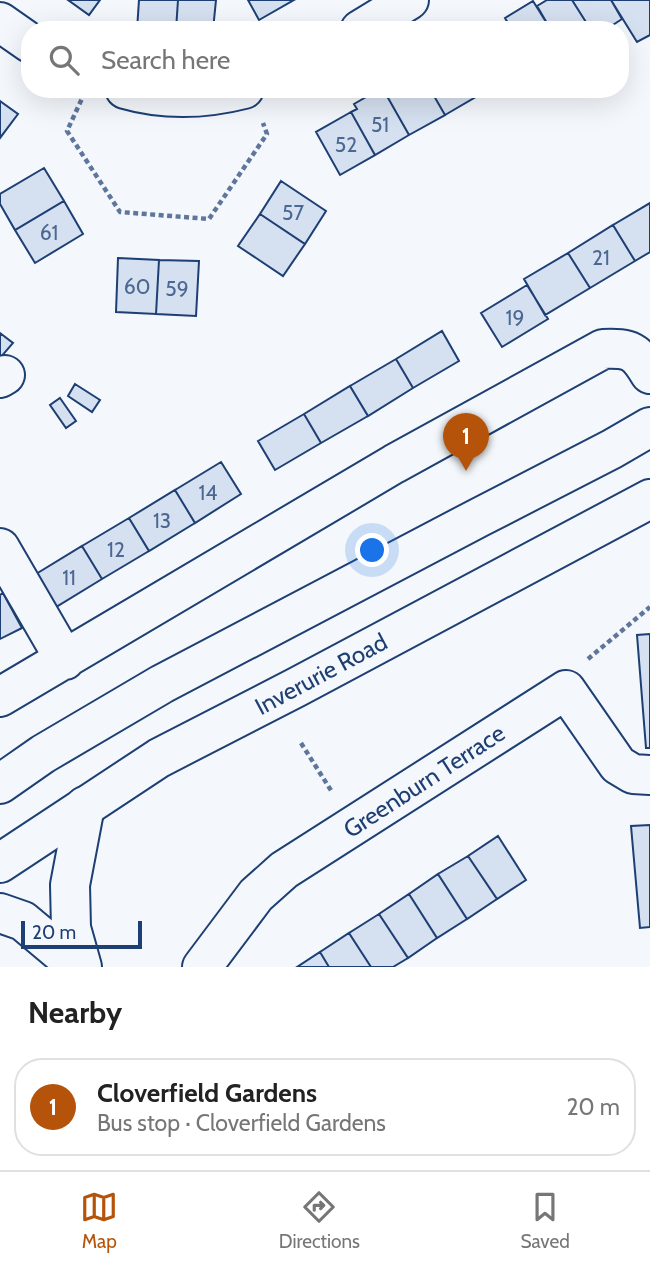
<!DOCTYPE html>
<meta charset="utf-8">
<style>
body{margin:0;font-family:Cabin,sans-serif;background:#f2f2f2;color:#222}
.scale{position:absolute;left:21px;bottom:18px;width:121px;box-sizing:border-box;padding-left:7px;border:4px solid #1d3f73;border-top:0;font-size:19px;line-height:24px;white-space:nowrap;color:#1d3f73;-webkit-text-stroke:5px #f4f7fb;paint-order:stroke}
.you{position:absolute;left:373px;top:551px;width:24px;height:24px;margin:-18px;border:5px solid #fff;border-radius:50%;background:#1a73e8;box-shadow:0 0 0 10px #1a73e833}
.badge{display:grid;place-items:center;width:46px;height:46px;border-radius:50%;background:#b45309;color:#fff;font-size:23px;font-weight:700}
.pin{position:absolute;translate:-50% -58px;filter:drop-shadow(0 2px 4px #0008)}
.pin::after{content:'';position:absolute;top:37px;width:24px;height:21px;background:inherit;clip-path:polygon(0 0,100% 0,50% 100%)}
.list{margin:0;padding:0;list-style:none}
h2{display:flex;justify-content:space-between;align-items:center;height:91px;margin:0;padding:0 28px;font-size:30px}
h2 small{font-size:23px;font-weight:400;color:#767676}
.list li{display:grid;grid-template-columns:46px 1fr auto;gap:21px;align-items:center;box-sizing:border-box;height:98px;margin:0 14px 14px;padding:0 14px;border:2px solid #e0e0e0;border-radius:28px}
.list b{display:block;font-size:26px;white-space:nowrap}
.list p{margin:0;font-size:23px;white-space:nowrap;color:#767676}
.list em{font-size:23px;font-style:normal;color:#767676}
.icon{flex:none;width:38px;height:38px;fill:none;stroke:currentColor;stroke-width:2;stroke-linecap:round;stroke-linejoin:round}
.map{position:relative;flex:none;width:650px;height:967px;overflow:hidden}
.search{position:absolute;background:#fff;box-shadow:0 7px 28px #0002;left:21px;right:21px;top:21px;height:77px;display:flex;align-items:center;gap:18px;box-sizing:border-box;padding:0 24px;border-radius:28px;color:#767676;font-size:26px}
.sheet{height:203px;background:#fff}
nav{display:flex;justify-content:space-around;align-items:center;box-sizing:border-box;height:98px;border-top:2px solid #e0e0e0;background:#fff;font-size:19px;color:#767676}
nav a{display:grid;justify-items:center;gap:4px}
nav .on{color:#b45309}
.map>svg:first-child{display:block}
.building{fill:#d5e0f0;stroke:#1d3f73;stroke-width:2}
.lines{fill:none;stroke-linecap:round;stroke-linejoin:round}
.minor-casing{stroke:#1d3f73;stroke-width:42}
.major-casing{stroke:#1d3f73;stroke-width:42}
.path{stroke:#5e769c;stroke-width:4.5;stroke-dasharray:5 3.5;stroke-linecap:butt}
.minor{stroke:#f4f7fb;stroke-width:38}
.major{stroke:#f4f7fb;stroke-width:38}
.labels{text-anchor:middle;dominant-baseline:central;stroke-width:5;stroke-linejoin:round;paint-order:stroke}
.number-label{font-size:21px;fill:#4b6792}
.street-label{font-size:24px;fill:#1d3f73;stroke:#f4f7fb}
</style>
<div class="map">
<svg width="650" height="967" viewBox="0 0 650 967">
<rect width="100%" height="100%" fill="#f4f7fb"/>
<path class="building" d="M68 0H100L89 15Z
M139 0H178L176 30H137Z
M178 0H216L213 30H176Z
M248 0H294L259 20Z
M547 0H572L591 30H551L537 6Z
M572 0H611L622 19 605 30H591Z
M611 0H650V35L637 42Z
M533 1 551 30H512L505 18Z
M380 89H383L409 135 375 155 351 112 357 109 354 104Z
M383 89H430L445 115 409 135Z
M430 89H476L479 95 445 115Z
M0 101 18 114 0 138Z
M351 112 375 155 340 175 316 132Z
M44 168 64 201 15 230 0 204V194Z
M281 181 326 211 305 244 260 214Z
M64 201 83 234 35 263 15 230Z
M650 203V252L635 261 613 225Z
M260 214 305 244 283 276 238 246Z
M613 225 635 261 590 288 568 253Z
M568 253 590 288 545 315 524 279Z
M118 258 159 260 156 314 116 312Z
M159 260 199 261 196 316 156 314Z
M527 285 548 319 502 347 481 313Z
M442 331 459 361 413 388 396 359Z
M0 333 13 343 0 358Z
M396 359 413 388 368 416 350 386Z
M75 384 100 400 92 412 68 396Z
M350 386 368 416 321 443 304 414Z
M60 398 76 421 66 428 50 405Z
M304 414 321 443 275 470 258 441Z
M221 462 241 494 195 523 175 490Z
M175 490 195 523 149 551 129 518Z
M129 518 149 551 102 579 82 546Z
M82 546 102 579 56 607 36 574Z
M3 593 22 628 0 639V595Z
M650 634V748H646L637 635Z
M650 825V927L640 928 631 826Z
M498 836 526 880 497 899 468 856Z
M468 856 497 899 467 919 438 874Z
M438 874 467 919 437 938 409 894Z
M409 894 437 938 408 958 379 914Z
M379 914 408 958 393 967H371L349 933Z
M349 933 371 967H329L320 952Z
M320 952 329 967H297Z"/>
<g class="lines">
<g class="minor-casing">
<path id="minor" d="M0 22 30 43
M360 30 409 0
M125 89C163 100 205 99 244 89
M0 378 5 375
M0 548 65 660
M0 697 394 464 603 349C631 348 636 351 650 374
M0 913 23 921 78 967
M82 967 71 928 70 885 85 806
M202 967 256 895 284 870 566 690 618 765 633 774 650 775"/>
</g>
<g class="major-casing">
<path id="major" d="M0 784 43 754 162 684 480 517 612 449 650 427
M0 863 159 758 297 687 650 499"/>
</g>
<path class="path" d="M85 92 67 131 120 212 209 219 267 134 263 123
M588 659 650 607
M301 743 332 792"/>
<use href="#minor" class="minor"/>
<use href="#major" class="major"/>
</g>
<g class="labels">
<g class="number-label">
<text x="380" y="124">51</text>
<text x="346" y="144">52</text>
<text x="293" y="212">57</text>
<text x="49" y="232">61</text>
<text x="601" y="257">21</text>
<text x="137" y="286">60</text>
<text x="177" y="288">59</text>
<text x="515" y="317">19</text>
<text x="208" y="492">14</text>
<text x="162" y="520">13</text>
<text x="116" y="549">12</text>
<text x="69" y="577">11</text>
</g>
<g class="street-label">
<text transform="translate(321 674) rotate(-28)">Inverurie Road</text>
<text transform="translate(424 781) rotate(-33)">Greenburn Terrace</text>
</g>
</g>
</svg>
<div class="scale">20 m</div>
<div class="you"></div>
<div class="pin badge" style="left:466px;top:471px">1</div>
<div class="search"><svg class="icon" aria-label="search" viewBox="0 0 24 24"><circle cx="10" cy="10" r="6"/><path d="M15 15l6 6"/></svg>Search here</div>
</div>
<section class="sheet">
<h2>Nearby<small></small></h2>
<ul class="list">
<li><span class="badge">1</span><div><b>Cloverfield Gardens</b><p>Bus stop · Cloverfield Gardens</p></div><em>20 m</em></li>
</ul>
</section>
<nav>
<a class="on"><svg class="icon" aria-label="map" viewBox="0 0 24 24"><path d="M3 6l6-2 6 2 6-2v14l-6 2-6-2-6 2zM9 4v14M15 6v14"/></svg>Map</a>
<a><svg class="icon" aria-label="directions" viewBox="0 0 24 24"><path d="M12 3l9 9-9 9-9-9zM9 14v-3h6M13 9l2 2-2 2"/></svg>Directions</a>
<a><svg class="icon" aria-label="saved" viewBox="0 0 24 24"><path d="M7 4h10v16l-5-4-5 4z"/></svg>Saved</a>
</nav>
